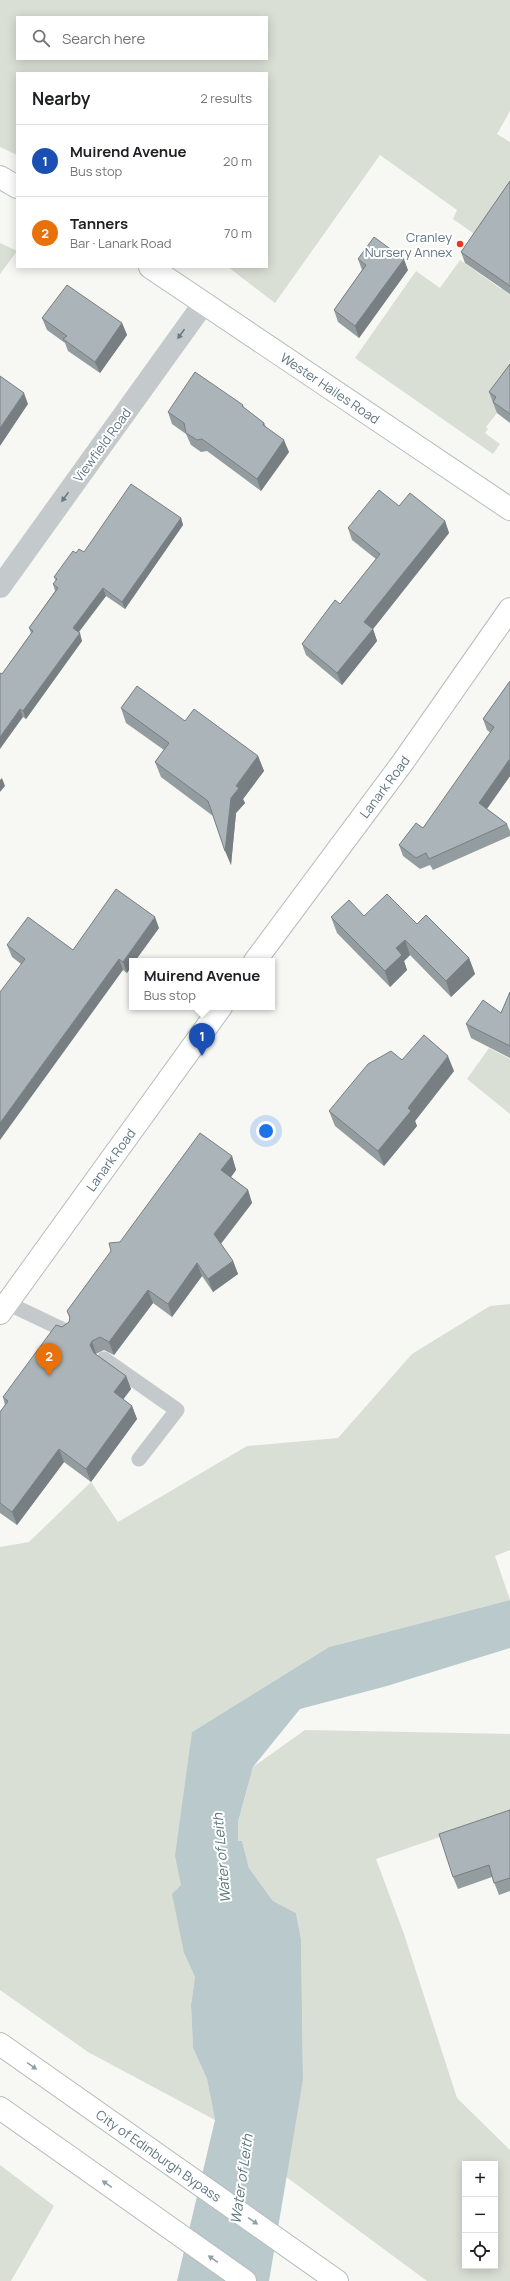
<!DOCTYPE html>
<meta charset="utf-8">
<style>
body{margin:0;font-family:Manrope,sans-serif;background:#f6f6f6;color:#202124}
.controls{position:absolute;right:12px;bottom:12px;display:grid;overflow:hidden;border-radius:0px;box-shadow:0 2px 10px #0003}
.controls button{width:36px;height:36px;display:grid;place-items:center;padding:0;border:0;border-bottom:1px solid #e0e0e0;background:#fff;color:#202124;font:20px sans-serif}
.you{position:absolute;left:266px;top:1131px;width:14px;height:14px;margin:-10px;border:3px solid #fff;border-radius:50%;background:#1a73e8;box-shadow:0 0 0 6px #1a73e833}
.badge{display:grid;place-items:center;width:26px;height:26px;border-radius:50%;background:#2563eb;color:#fff;font-size:13px;font-weight:700}
.pin{position:absolute;translate:-50% -33px;filter:drop-shadow(0 1px 2px #0008)}
.pin::after{content:'';position:absolute;top:21px;width:14px;height:12px;background:inherit;clip-path:polygon(0 0,100% 0,50% 100%)}
.popup{position:absolute;left:129px;top:958px;width:146px;height:52px;box-sizing:border-box;display:grid;place-content:center;border-radius:0px;background:#fff;filter:drop-shadow(0 1px 3px #0005);font-size:13px;white-space:nowrap;color:#757577}
.popup b{font-size:15px;color:#202124}
.popup::after{content:'';position:absolute;left:50%;top:100%;margin-left:-8px;border:8px solid transparent;border-top-color:#fff}
.list{margin:0;padding:0;list-style:none}
h2{display:flex;justify-content:space-between;align-items:center;height:52px;margin:0;padding:0 16px;font-size:17px}
h2 small{font-size:13px;font-weight:400;color:#757577}
.list li{display:grid;grid-template-columns:26px 1fr auto;gap:12px;align-items:center;box-sizing:border-box;height:72px;padding:0 16px;border-top:1px solid #e0e0e0}
.list b{display:block;font-size:15px;white-space:nowrap}
.list p{margin:0;font-size:13px;white-space:nowrap;color:#757577}
.list em{font-size:13px;font-style:normal;color:#757577}
.icon{flex:none;width:22px;height:22px;fill:none;stroke:currentColor;stroke-width:2;stroke-linecap:round;stroke-linejoin:round}
.map{position:relative;flex:none;width:510px;height:2281px;overflow:hidden}
.search{position:absolute;background:#fff;box-shadow:0 2px 10px #0003;left:16px;top:16px;width:252px;height:44px;display:flex;align-items:center;gap:10px;box-sizing:border-box;padding:0 14px;border-radius:0px;color:#757577;font-size:15px}
.panel{position:absolute;background:#fff;box-shadow:0 2px 10px #0003;left:16px;top:72px;width:252px;height:196px;border-radius:0px}
.map>svg:first-child{display:block}
.green{fill:#d9dfd4;fill-rule:evenodd}
.water{fill:#bac9cb}
.lines{fill:none;stroke-linecap:round;stroke-linejoin:round}
.secondary-casing{stroke:#b6bdc0;stroke-width:24}
.primary-casing{stroke:#b7bcbf;stroke-width:24}
.highway-casing{stroke:#b6bbbd;stroke-width:24}
.lane{stroke:#c4c9cb;stroke-width:15}
.street{stroke:#c4c9cb;stroke-width:22}
.secondary{stroke:#fff;stroke-width:22}
.primary{stroke:#fff;stroke-width:22}
.highway{stroke:#fff;stroke-width:22}
.wall{fill:#939c9f}
.shaded-wall{fill:#787f82}
.building{fill:#abb5b9;stroke:#787f82}
.oneway{fill:#657a84}
.oneway2{fill:#909fa6}
.poi-dot{fill:#ec361f;stroke:#fff;stroke-width:1.5}
.labels{text-anchor:middle;dominant-baseline:central;stroke-width:4;stroke-linejoin:round;paint-order:stroke}
.poi-label{font-size:13px;fill:#607680;stroke:#fff;text-anchor:end}
.street-label{font-size:13px;fill:#607680;stroke:#fff}
.water-label{font-size:14px;font-style:italic;fill:#5b767c;stroke:#fff}
</style>
<div class="map">
<svg width="510" height="2281" viewBox="0 0 510 2281">
<rect width="100%" height="100%" fill="#f7f7f4"/>
<path class="green" d="M0 0H510V111L497 134 510 142V259L453 219 457 210 380 155 275 303 228 267H267V73H17V155L0 147ZM17 17H267V59H17Z
M0 243 17 251 0 274Z
M460 260 501 289 510 276V377L500 409 486 427 488 429 485 433 500 444 493 454 355 358 416 271 440 288Z
M489 1048 510 1059V1114L467 1079Z
M510 1304V1550L495 1556 510 1600 329 1647 192 1732 184 1953 195 1977 191 2005 193 2048 207 2079 215 2120 88 2052 0 1990V1547L29 1542 91 1482 118 1522 247 1446 338 1438 412 1354 490 1306Z
M305 1730 510 1734V1813L376 1859 404 1934 457 2098 510 2150V2281H427L285 2176 303 2080 301 1939 296 1913 273 1901 249 1868 242 1841H238V1822L253 1767ZM465 2164H495V2266H465Z
M0 2165 54 2206 11 2281H0Z"/>
<path class="water" d="M510 1600V1648L387 1686 300 1709 253 1767 238 1822V1841H242L249 1868 273 1901 296 1913 301 1939 303 2080 269 2281H177L215 2120 207 2079 193 2048 191 2005 195 1977 184 1953 172 1894 181 1885 175 1856 192 1732 329 1647Z"/>
<g class="lines">
<g class="secondary-casing">
<g id="secondary">
<path d="M0 177 17 187"/>
<path id="s1" d="M150 267 510 509"/>
</g>
</g>
<g class="primary-casing">
<g id="primary">
<path id="s2" d="M255 961 403 762 510 609"/>
<path id="s3" d="M0 1313 221 1007"/>
</g>
</g>
<g class="highway-casing">
<g id="highway">
<path id="s4" d="M0 2044 337 2281"/>
<path d="M0 2108 245 2281"/>
</g>
</g>
<path class="lane" d="M7 1303 66 1331
M104 1359 177 1410 139 1459"/>
<path class="street" d="M0 587 204 303"/>
<use href="#secondary" class="secondary"/>
<use href="#primary" class="primary"/>
<use href="#highway" class="highway"/>
</g>
<path class="wall" d="M510 181V294L465 263 461 252Z
M358 259 408 270 359 338 338 322 334 310 362 270Z
M42 318 122 323 127 335 100 373 68 351 65 343 47 330Z
M510 364V423L497 413 489 392Z
M243 405 244 408 264 423 266 427 289 452 261 491 207 451 201 452 191 445 186 434 172 424 168 412Z
M399 506 445 521 449 533 373 629 377 641 342 685 306 655 302 644 340 604 376 559 352 540 348 528Z
M181 518 183 525 125 609 106 596 78 632 82 641 26 719 23 717 2 674 31 633 29 628 55 591 53 584 56 581 54 577 76 553 84 552Z
M510 681V776L487 809 507 824 510 831V836L433 870 430 865 420 869 403 856 399 845 423 828 491 733 487 730 483 719Z
M121 708 185 721 258 756 264 771 243 799 245 803 236 813 231 865 213 816 161 777 155 762 164 750 126 723Z
M364 916 417 924 469 958 475 974 451 997 410 955 404 961 407 970 390 987 337 933 331 917Z
M159 928 135 961H132L127 973 123 970 21 964 12 957 7 945 73 950Z
M510 992V1058L471 1038 466 1024 501 1013Z
M402 1060 454 1071 415 1121 417 1126 384 1166 335 1126 329 1111Z
M232 1156 236 1170 231 1177 248 1190 252 1203 221 1244 233 1261 238 1274 213 1292 202 1276 172 1317 153 1303 114 1355 104 1350 96 1354 126 1376 131 1389 123 1399 132 1406 137 1419 91 1482 64 1462 17 1525 0 1513V1412L5 1405 3 1397 62 1327 69 1322 70 1319 67 1311 120 1242Z
M510 1810V1891L499 1895 492 1877 458 1889 453 1877Z"/>
<path class="shaded-wall" d="M404 259 408 270 359 338 355 326Z
M122 323 127 335 100 373 95 362Z
M24 393 28 404 0 446V428Z
M284 440 289 452 261 491 257 479Z
M181 518 183 525 125 609 122 602Z
M445 521 449 533 369 634 364 622Z
M103 588 106 596 76 636 73 628Z
M373 629 377 641 342 685 337 673Z
M80 633 82 641 26 719 23 711Z
M20 709 23 717 0 749V737Z
M258 756 264 771 243 799 245 803 236 813 231 865 225 851 231 798 236 786Z
M509 760 510 762V776L483 814 479 803Z
M2 778 5 786 0 792V780Z
M155 917 159 928 135 961H132V966L127 973 123 962Z
M405 940 410 955 404 961 407 970 390 987 385 971 396 948Z
M469 958 475 974 451 997 446 981Z
M119 959 123 970 0 1140V1123Z
M448 1056 454 1071 415 1121 417 1126 384 1166 378 1151 408 1108Z
M232 1156 236 1170 226 1184 221 1170Z
M248 1190 252 1203 218 1247 214 1234Z
M233 1261 238 1274 213 1292 208 1279Z
M197 1263 202 1276 172 1317 168 1304Z
M148 1290 153 1303 114 1355 109 1342Z
M92 1341 96 1354 95 1359 90 1345Z
M126 1376 131 1389 119 1405 114 1392Z
M132 1406 137 1419 91 1482 86 1469Z
M59 1449 64 1462 17 1525 12 1512Z"/>
<path class="building" d="M510 181V286L461 252Z
M374 237 404 259 355 326 334 310 366 265 358 259Z
M67 285 122 323 95 362 63 339 67 336 42 318Z
M510 364V414L493 402 496 397 489 392Z
M195 372 243 405 242 406 264 423 263 425 284 440 257 479 202 439 197 440 186 433 184 423 168 412Z
M0 376 24 393 0 428Z
M131 484 181 518 122 602 103 588 73 628 80 633 23 711 20 709 0 737V673L2 674 33 631 29 628 58 588 53 584 57 579 54 577 73 551 76 553 79 549 84 552Z
M379 490 399 506 410 493 445 521 364 622 373 629 337 673 302 644 335 600 340 604 380 554 348 528Z
M510 681V760H509L479 803 507 824 429 859 426 853 416 858 399 845 416 823 423 828 494 727 483 719Z
M137 686 185 721 194 709 258 756 236 786 239 788 231 798 225 851 208 801 155 762 169 743 121 708Z
M116 889 155 917 123 962 119 959 0 1123V992L25 959 7 945 28 917 73 950Z
M387 894 417 924 426 915 469 958 446 981 405 940 396 948 402 955 385 971 331 917 349 900 364 916Z
M510 992V1046L466 1024 483 1000 501 1013Z
M424 1035 448 1056 408 1108 411 1111 378 1151 329 1111 368 1064 391 1051 402 1060Z
M200 1133 232 1156 221 1170 248 1190 214 1234 233 1261 208 1279 197 1263 168 1304 148 1290 109 1342 100 1337 92 1341 90 1345 94 1353 126 1376 114 1392 132 1406 86 1469 59 1449 12 1512 0 1503V1412L8 1401 3 1397 56 1325 62 1327 69 1322 70 1317 67 1311 111 1251 109 1243 120 1242Z
M510 1810V1878L494 1883 489 1865 453 1877 439 1834Z"/>
<defs><path id="oneway-solid" d="M-6-.8H1V-3.2L6.5 0L1 3.2V.8H-6Z"/></defs>
<g class="oneway">
<use href="#oneway-solid" transform="translate(181 334) rotate(126)"/>
<use href="#oneway-solid" transform="translate(65 497) rotate(126)"/>
</g>
<g class="oneway2">
<use href="#oneway-solid" transform="translate(32 2066) rotate(35)"/>
<use href="#oneway-solid" transform="translate(107 2184) rotate(-145)"/>
<use href="#oneway-solid" transform="translate(253 2221) rotate(35)"/>
<use href="#oneway-solid" transform="translate(213 2259) rotate(-145)"/>
</g>
<circle class="poi-dot" cx="460" cy="244" r="4"/>
<g class="labels">
<g class="poi-label">
<text x="452" y="237">Cranley<tspan x="452" dy="15">Nursery Annex</tspan></text>
</g>
<g class="street-label">
<text stroke="none"><textPath href="#s1" startOffset="217">Wester Hailes Road</textPath></text>
<text transform="translate(102 445) rotate(-54)">Viewfield Road</text>
<text stroke="none"><textPath href="#s2" startOffset="217">Lanark Road</textPath></text>
<text stroke="none"><textPath href="#s3" startOffset="189">Lanark Road</textPath></text>
<text stroke="none"><textPath href="#s4" startOffset="194">City of Edinburgh Bypass</textPath></text>
</g>
<g class="water-label">
<text transform="translate(221 1858) rotate(-95)">Water of Leith</text>
<text transform="translate(241 2179) rotate(-82)">Water of Leith</text>
</g>
</g>
</svg>
<div class="controls">
<button>+</button>
<button>−</button>
<button><svg class="icon" aria-label="locate" viewBox="0 0 24 24"><circle cx="12" cy="12" r="6"/><path d="M12 2v4M12 18v4M2 12h4M18 12h4"/></svg></button>
</div>
<div class="you"></div>
<div class="pin badge" style="left:202px;top:1056px;background:#1a4fb4">1</div>
<div class="popup"><b>Muirend Avenue</b>Bus stop</div>
<div class="pin badge" style="left:49px;top:1376px;background:#e8710a">2</div>
<div class="search"><svg class="icon" aria-label="search" viewBox="0 0 24 24"><circle cx="10" cy="10" r="6"/><path d="M15 15l6 6"/></svg>Search here</div>
<section class="panel">
<h2>Nearby<small>2 results</small></h2>
<ul class="list">
<li><span class="badge" style="background:#1a4fb4">1</span><div><b>Muirend Avenue</b><p>Bus stop</p></div><em>20 m</em></li>
<li><span class="badge" style="background:#e8710a">2</span><div><b>Tanners</b><p>Bar · Lanark Road</p></div><em>70 m</em></li>
</ul>
</section>
</div>
